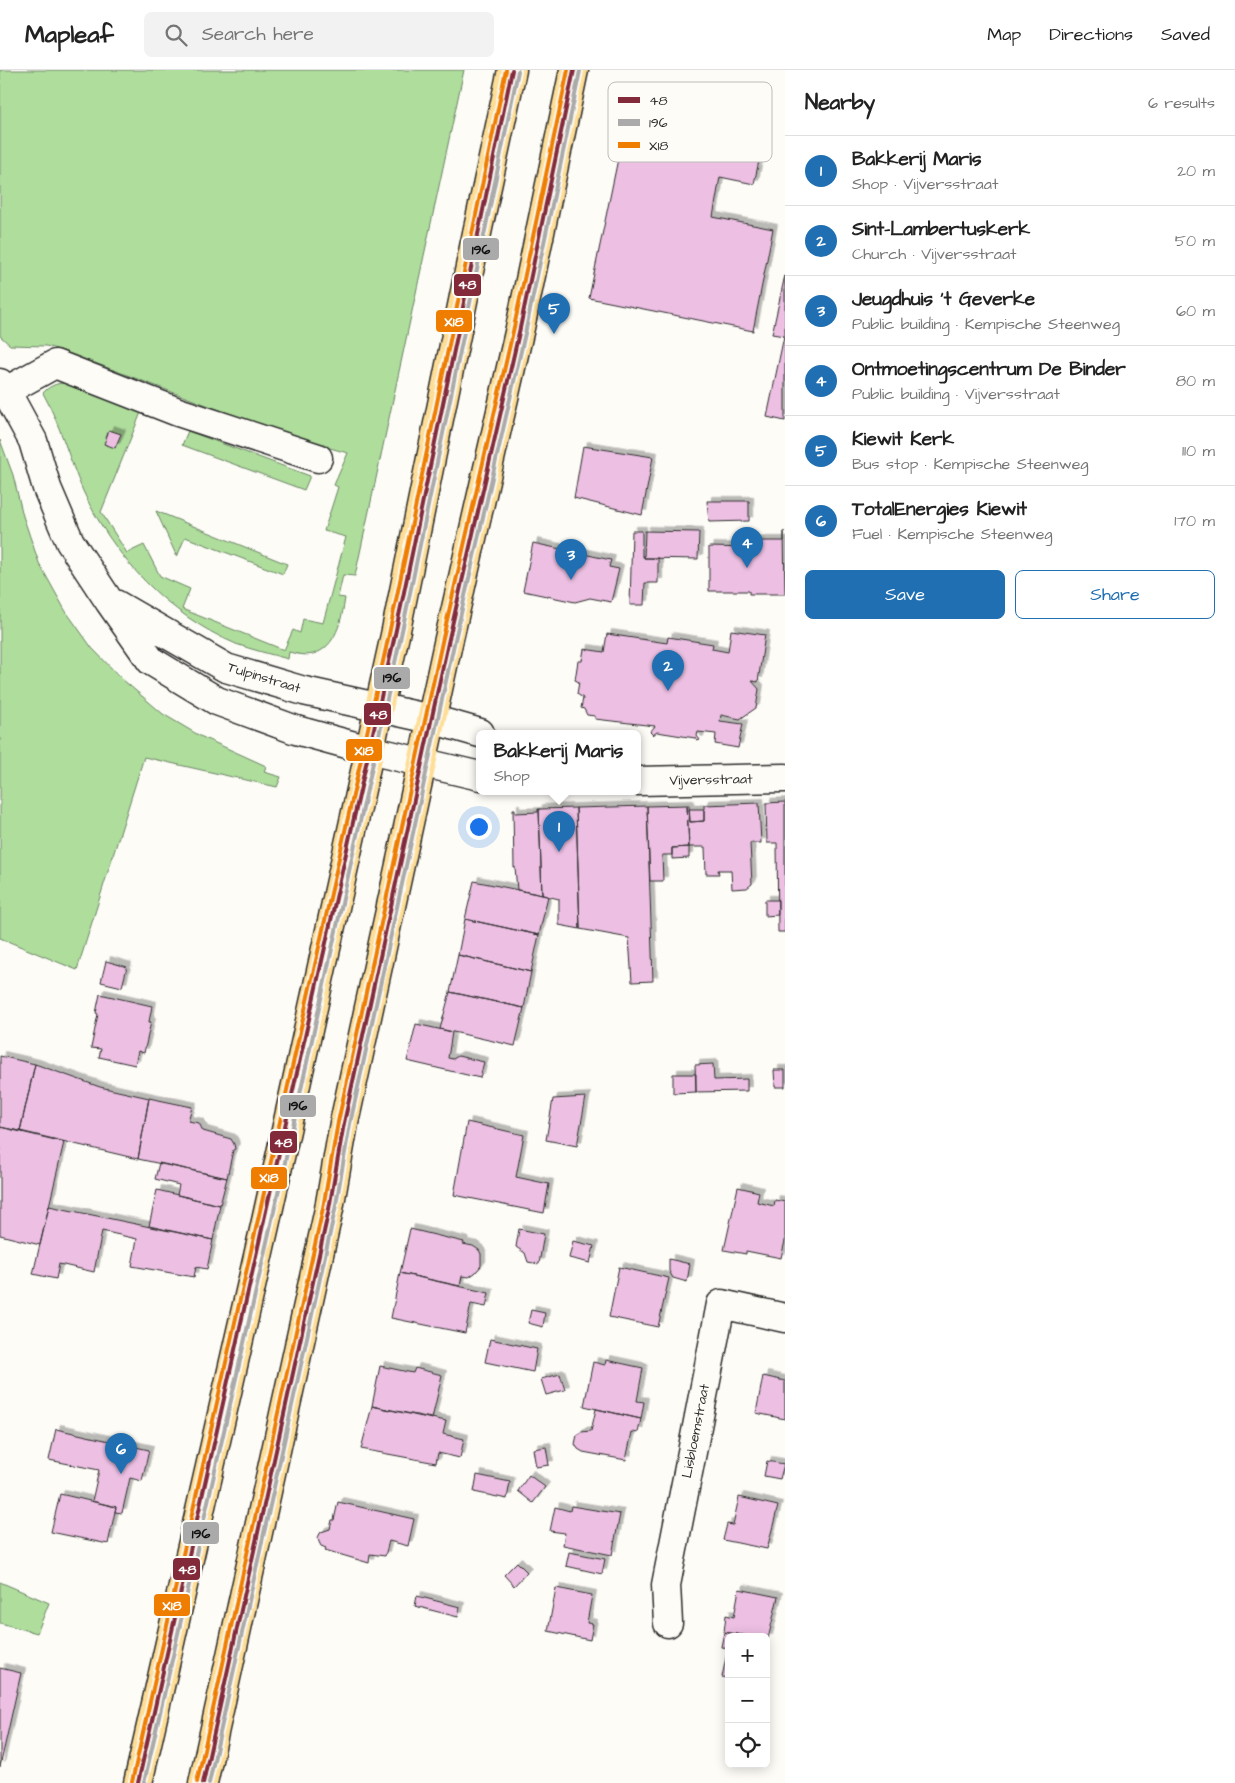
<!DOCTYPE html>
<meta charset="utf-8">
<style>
body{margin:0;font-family:"Architects Daughter",sans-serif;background:#f2f2f2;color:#222}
.controls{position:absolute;right:15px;bottom:15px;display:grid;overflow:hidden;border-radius:8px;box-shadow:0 2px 12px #0003}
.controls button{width:45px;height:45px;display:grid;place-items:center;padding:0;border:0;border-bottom:1px solid #e0e0e0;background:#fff;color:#222;font:25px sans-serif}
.you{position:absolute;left:478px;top:756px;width:18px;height:18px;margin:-12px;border:4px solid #fff;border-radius:50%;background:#1a73e8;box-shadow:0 0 0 8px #1a73e833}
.badge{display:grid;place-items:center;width:32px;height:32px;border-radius:50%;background:#1f6fb2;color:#fff;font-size:16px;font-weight:700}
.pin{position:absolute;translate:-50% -41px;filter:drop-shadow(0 1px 2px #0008)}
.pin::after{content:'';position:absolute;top:26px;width:18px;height:15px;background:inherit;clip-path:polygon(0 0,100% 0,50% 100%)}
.popup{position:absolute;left:476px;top:660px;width:165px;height:65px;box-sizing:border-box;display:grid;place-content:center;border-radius:8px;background:#fff;filter:drop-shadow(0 1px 4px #0005);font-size:16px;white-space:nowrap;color:#767676}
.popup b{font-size:19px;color:#222}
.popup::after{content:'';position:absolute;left:50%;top:100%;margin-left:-10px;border:10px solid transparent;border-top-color:#fff}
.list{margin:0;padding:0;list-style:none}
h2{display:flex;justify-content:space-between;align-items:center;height:65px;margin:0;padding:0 20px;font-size:21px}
h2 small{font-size:16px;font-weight:400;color:#767676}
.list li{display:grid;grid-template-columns:32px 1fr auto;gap:15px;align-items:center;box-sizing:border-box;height:70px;padding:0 20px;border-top:1px solid #e0e0e0}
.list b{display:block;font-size:19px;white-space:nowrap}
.list p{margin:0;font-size:16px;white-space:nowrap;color:#767676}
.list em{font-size:16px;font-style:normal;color:#767676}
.actions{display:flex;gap:10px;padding:15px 20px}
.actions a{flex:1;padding:11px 0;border:1px solid #1f6fb2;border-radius:8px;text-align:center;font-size:18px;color:#1f6fb2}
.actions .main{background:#1f6fb2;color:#fff}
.icon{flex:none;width:28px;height:28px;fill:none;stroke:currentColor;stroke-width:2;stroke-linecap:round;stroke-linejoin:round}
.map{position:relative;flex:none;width:785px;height:1713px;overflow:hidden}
header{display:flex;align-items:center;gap:30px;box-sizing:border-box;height:70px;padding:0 25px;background:#fff;border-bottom:1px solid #e0e0e0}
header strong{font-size:24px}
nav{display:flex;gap:28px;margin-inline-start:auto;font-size:18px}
.search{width:350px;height:45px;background:#f2f2f2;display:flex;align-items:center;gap:12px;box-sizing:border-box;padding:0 18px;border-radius:8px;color:#767676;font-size:19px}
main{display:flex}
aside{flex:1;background:#fff}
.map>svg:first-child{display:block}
.green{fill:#aedd9c;stroke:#6c8464}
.building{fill:#ecbfe3;stroke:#2b2b2b;filter:url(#shadow)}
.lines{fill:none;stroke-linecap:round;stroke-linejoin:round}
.minor-casing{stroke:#2b2b2b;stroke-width:31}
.major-casing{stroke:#2b2b2b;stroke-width:31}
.minor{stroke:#fdfcf7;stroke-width:28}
.major{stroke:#fedd96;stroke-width:28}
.bus-1-casing{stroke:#fdfcf7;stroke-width:8}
.bus-2-casing{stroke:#fdfcf7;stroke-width:8}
.bus-3-casing{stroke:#fdfcf7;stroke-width:8}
.bus-1{stroke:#822a3a;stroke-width:4}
.bus-2{stroke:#aaa;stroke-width:4}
.bus-3{stroke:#ef7d00;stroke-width:4}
.labels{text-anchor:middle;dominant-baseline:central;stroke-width:4;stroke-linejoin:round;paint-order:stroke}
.street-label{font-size:14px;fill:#2b2b2b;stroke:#fdfcf7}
.key{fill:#fdfcf7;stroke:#bebdba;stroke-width:1}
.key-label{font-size:14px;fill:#2b2b2b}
.line-badge{stroke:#fdfcf7;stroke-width:2}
.badge-label{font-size:14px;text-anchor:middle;font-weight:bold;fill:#fff}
.pale-badge-label{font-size:14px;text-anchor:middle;font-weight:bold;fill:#111}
</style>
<header>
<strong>Mapleaf</strong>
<div class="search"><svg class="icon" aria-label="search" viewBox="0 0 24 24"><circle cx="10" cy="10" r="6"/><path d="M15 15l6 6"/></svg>Search here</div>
<nav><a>Map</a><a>Directions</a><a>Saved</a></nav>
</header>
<main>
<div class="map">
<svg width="785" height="1713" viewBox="0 0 785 1713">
<defs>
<filter id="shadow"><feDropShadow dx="4.5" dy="-4.5" stdDeviation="0" flood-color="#0004"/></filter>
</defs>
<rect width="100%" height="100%" fill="#fdfcf7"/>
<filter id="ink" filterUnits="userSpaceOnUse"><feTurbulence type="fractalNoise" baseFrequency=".02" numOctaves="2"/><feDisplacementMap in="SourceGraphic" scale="10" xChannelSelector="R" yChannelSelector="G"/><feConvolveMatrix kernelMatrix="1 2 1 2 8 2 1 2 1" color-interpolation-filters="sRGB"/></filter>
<g filter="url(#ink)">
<path class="green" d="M0 0H464L355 506 343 505 338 527 345 528C342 549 336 578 313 584 305 586 297 584 289 582L288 589C270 584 253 580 236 574 168 545 114 488 83 421 69 389 60 354 43 323 48 317 56 313 64 313 83 313 122 333 142 340L101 442 127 483 144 475 160 506 190 519 182 539 284 580 293 560 300 563 303 549 323 553 346 467 324 461 338 417 334 415 348 383 297 369 63 281 46 276 10 275 0 266Z
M188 361 310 406 304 420 182 375Z
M0 370 13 405 23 446 39 493 65 540 92 578 122 609 163 644 200 666 266 696 264 702 281 707 277 717 144 687 77 900 0 868Z
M156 441 287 494 283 504 185 467 177 487Z
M0 1512 49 1533 37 1563 0 1553Z"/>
<path class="building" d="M621 45 763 72 754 114 720 107 713 147 773 159 753 261 589 228 619 84 614 82Z
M785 205V351L767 347 784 266 772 264Z
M109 360 121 364 115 378 104 374Z
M583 376 653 387 642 445 574 428Z
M707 431H749V451L709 452Z
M632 461H642V486H644V488H658V513H645L644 535H630Z
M645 461 699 462 698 489 644 488Z
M784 461 785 524H749V521H709V477L751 478V471H784Z
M533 473 611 490 609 497 619 499 611 532 590 528 575 532 523 521Z
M731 560 765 565 758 612 752 611 759 619 756 638 740 649 721 645 720 651 743 654 738 678 715 674 716 664 698 662 697 666 700 670 697 671 695 668 657 662 653 665 650 662 655 656 595 649V646L587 645 584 639 581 638 583 628 577 624 579 612 575 610 578 591H582L584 579 604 582 607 564 667 573 668 567 713 574 712 579 728 582Z
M785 732V862H778L777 773H767L766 733Z
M759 733 761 773H750L752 814 747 818 732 819 731 800H718L719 804H706L705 777H689L687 735H689L690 752 704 751V735Z
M687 735 689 777 672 778V785H662L663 811H650L647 736Z
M647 736 653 911 632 912 629 868 580 859 576 738Z
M576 738 580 859 559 855V829L542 825 539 739Z
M513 739H515V743L538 742V739H539L542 825 517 820 515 797 514 798Z
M689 739H704V751L690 752Z
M689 777V788L672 789V778Z
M474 811 548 826 539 865 465 849Z
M765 830H778V845L765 846Z
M465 849 539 865 531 902 458 885Z
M458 885 531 902 524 938 450 922Z
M106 891 127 897 122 917 101 912Z
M450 922 524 938 515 976 440 959Z
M100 924 152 936 149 952H151L144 983 138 981 135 995 99 987 101 979 91 978 98 944 96 943Z
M416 954 452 962 448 988 453 989 458 986 484 992 480 1008 407 991Z
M0 986 35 994 20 1061 0 1057Z
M35 994 100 1017 149 1028 138 1089 20 1061Z
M713 994 714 1010 747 1009V1021L696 1022 695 995Z
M774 1000H785V1017H775Z
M673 1004H696V1022L673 1023Z
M586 1027 577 1076 546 1070 553 1029Z
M149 1028 192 1037 188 1051 199 1053 203 1061 231 1069 234 1074 235 1079 233 1080 227 1108 138 1089Z
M467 1052 524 1065 516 1107 549 1114 544 1143 454 1125Z
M0 1057 64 1072 40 1175 0 1165Z
M159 1093 227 1108 220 1135 177 1125 179 1115 155 1109Z
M738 1117 759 1122 757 1132 774 1136 775 1130 785 1132V1171L781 1188 746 1181V1184L724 1180Z
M157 1120 220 1135 213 1170 149 1156Z
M49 1136 213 1170 207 1199 196 1197 194 1207 132 1196 137 1169 102 1161 94 1202 59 1194 56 1209 33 1204Z
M410 1159 464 1172 463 1174 473 1176 479 1180 481 1184V1196L475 1203 469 1207 462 1206 460 1216 400 1203Z
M519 1159 544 1164 539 1194 528 1192 525 1183 516 1177Z
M573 1171 594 1176 590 1193 569 1188Z
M669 1189 690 1194 687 1212 673 1208 669 1201Z
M619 1197 669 1208 658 1257 609 1247Z
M400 1203 489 1223 486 1237 471 1234 465 1263 391 1248Z
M531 1240 545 1243 543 1257 528 1253Z
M490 1269 537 1279 533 1302 485 1292Z
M606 1290 643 1298 637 1331 644 1332 641 1349 584 1336 593 1292 605 1295Z
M380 1296 413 1303 415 1298 442 1305 432 1349 372 1336Z
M560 1304 565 1320 546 1325 541 1309Z
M763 1306 785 1311V1349L756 1343Z
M372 1336 446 1351 443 1364 464 1369 460 1388 438 1383 436 1393 361 1379Z
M596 1339 641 1349 638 1363 632 1362 626 1390 583 1382 578 1379 575 1374 577 1365 581 1362 591 1361Z
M56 1359 149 1380 142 1411 130 1408 122 1443 115 1442 116 1437 92 1431 99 1400 49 1390Z
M546 1377 549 1395 536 1397 533 1379Z
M767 1391 784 1394 780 1409 764 1406Z
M477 1405 510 1412 507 1429 474 1422Z
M529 1405 545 1417 533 1433 518 1421Z
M60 1424 116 1437 108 1474 51 1462Z
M739 1427 778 1436 767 1479 723 1470 727 1454 733 1455Z
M338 1432 414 1449 408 1476 389 1471 385 1486 370 1484 369 1493 325 1480 326 1478 321 1476 319 1472 318 1467 321 1462 330 1459 332 1450H334Z
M571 1436 620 1444 612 1485 563 1475 565 1463 550 1461 555 1437 570 1441Z
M569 1482 605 1489 602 1504 566 1496Z
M517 1492 527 1502 514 1516 504 1505Z
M556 1518 592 1525 587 1553 593 1554 590 1570 548 1561Z
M739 1519 778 1527 768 1569H766V1567H754L724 1562 726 1545 734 1547Z
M417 1526 460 1537 458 1547 415 1536Z
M724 1562 754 1567H729V1608L722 1607 728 1578 721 1577Z
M0 1598 21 1603 0 1697Z"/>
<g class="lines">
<g class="minor-casing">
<path id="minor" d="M0 313 6 321 33 371 47 418 70 472 109 531 151 591 217 631 296 660 369 680 480 706
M6 321 55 294 178 342 318 388
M115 534 226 598 304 621 431 649 480 663
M638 711 785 708
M668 1553 666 1515 721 1234 785 1248"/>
</g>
<g class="major-casing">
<path id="major" d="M138 1713 266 1151 395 565 474 177 512 0
M203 1713 329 1139 344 1053 448 573 520 258 574 0"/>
</g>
<use href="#minor" class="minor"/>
<use href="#major" class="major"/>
<g class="bus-1-casing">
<path id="bus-1" d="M138 1713C225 1332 312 951 394 569 435 380 471 190 512 0
M203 1713 329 1139 344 1053 448 573 520 258 574 0"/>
</g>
<g class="bus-2-casing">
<path id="bus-2" d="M144 1713C231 1332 318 952 400 570 441 381 477 191 518 1
M209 1713 335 1140 350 1054 454 574 526 259 580 1"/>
</g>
<g class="bus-3-casing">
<path id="bus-3" d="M132 1712C219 1331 305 950 388 569 429 380 465 189 506 0
M197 1712 323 1138 338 1052 442 572 514 257 568 0"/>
</g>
<use href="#bus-1" class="bus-1"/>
<use href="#bus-2" class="bus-2"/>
<use href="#bus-3" class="bus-3"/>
</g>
</g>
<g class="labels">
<g class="street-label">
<text transform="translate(264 608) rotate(17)">Tulpinstraat</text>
<text transform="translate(711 710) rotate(-1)">Vijversstraat</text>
<text transform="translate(696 1361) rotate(-79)">Lisbloemstraat</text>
</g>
</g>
<rect x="608" y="12" width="164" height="80" rx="8" class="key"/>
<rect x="618" y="27" width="22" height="6" fill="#822a3a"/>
<rect x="618" y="49" width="22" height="7" fill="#aaa"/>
<rect x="618" y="72" width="22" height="6" fill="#ef7d00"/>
<g class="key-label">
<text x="649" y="35">48</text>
<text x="649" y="57">196</text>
<text x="649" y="80">X18</text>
</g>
<g class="line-badge">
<rect x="462" y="167" width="38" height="24" rx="5" fill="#aaa"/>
<rect x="453" y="203" width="29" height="24" rx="5" fill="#822a3a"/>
<rect x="435" y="239" width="38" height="24" rx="5" fill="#ef7d00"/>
<rect x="373" y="596" width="38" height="24" rx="5" fill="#aaa"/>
<rect x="363" y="632" width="29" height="24" rx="5" fill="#822a3a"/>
<rect x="345" y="668" width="38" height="24" rx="5" fill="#ef7d00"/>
<rect x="279" y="1024" width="38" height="24" rx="5" fill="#aaa"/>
<rect x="269" y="1060" width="29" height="24" rx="5" fill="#822a3a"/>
<rect x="250" y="1096" width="38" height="24" rx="5" fill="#ef7d00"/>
<rect x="182" y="1451" width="38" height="24" rx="5" fill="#aaa"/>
<rect x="172" y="1487" width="29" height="24" rx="5" fill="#822a3a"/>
<rect x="153" y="1523" width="38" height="24" rx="5" fill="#ef7d00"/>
</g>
<g class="badge-label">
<text x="467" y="219">48</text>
<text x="454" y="256">X18</text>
<text x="378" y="649">48</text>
<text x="364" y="685">X18</text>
<text x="283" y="1077">48</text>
<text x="269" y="1112">X18</text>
<text x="187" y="1504">48</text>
<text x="172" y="1540">X18</text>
</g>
<g class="pale-badge-label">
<text x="481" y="184">196</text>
<text x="392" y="612">196</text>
<text x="298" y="1040">196</text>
<text x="201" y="1468">196</text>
</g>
</svg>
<div class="controls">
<button>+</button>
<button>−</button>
<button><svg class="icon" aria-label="locate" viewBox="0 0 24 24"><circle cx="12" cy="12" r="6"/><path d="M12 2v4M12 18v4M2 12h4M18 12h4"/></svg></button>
</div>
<div class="you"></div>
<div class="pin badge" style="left:559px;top:782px">1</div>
<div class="popup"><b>Bakkerij Maris</b>Shop</div>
<div class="pin badge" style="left:668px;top:621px">2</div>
<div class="pin badge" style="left:571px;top:510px">3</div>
<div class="pin badge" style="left:747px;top:498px">4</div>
<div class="pin badge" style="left:554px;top:264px">5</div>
<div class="pin badge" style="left:121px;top:1404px">6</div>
</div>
<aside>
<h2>Nearby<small>6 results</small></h2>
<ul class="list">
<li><span class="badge">1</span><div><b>Bakkerij Maris</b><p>Shop · Vijversstraat</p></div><em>20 m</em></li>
<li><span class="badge">2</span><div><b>Sint-Lambertuskerk</b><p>Church · Vijversstraat</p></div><em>50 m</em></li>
<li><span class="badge">3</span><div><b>Jeugdhuis 't Geverke</b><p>Public building · Kempische Steenweg</p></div><em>60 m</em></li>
<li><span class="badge">4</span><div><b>Ontmoetingscentrum De Binder</b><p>Public building · Vijversstraat</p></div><em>80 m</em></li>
<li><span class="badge">5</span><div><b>Kiewit Kerk</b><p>Bus stop · Kempische Steenweg</p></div><em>110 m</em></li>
<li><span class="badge">6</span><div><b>TotalEnergies Kiewit</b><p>Fuel · Kempische Steenweg</p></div><em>170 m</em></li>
</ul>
<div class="actions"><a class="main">Save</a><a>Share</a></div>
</aside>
</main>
